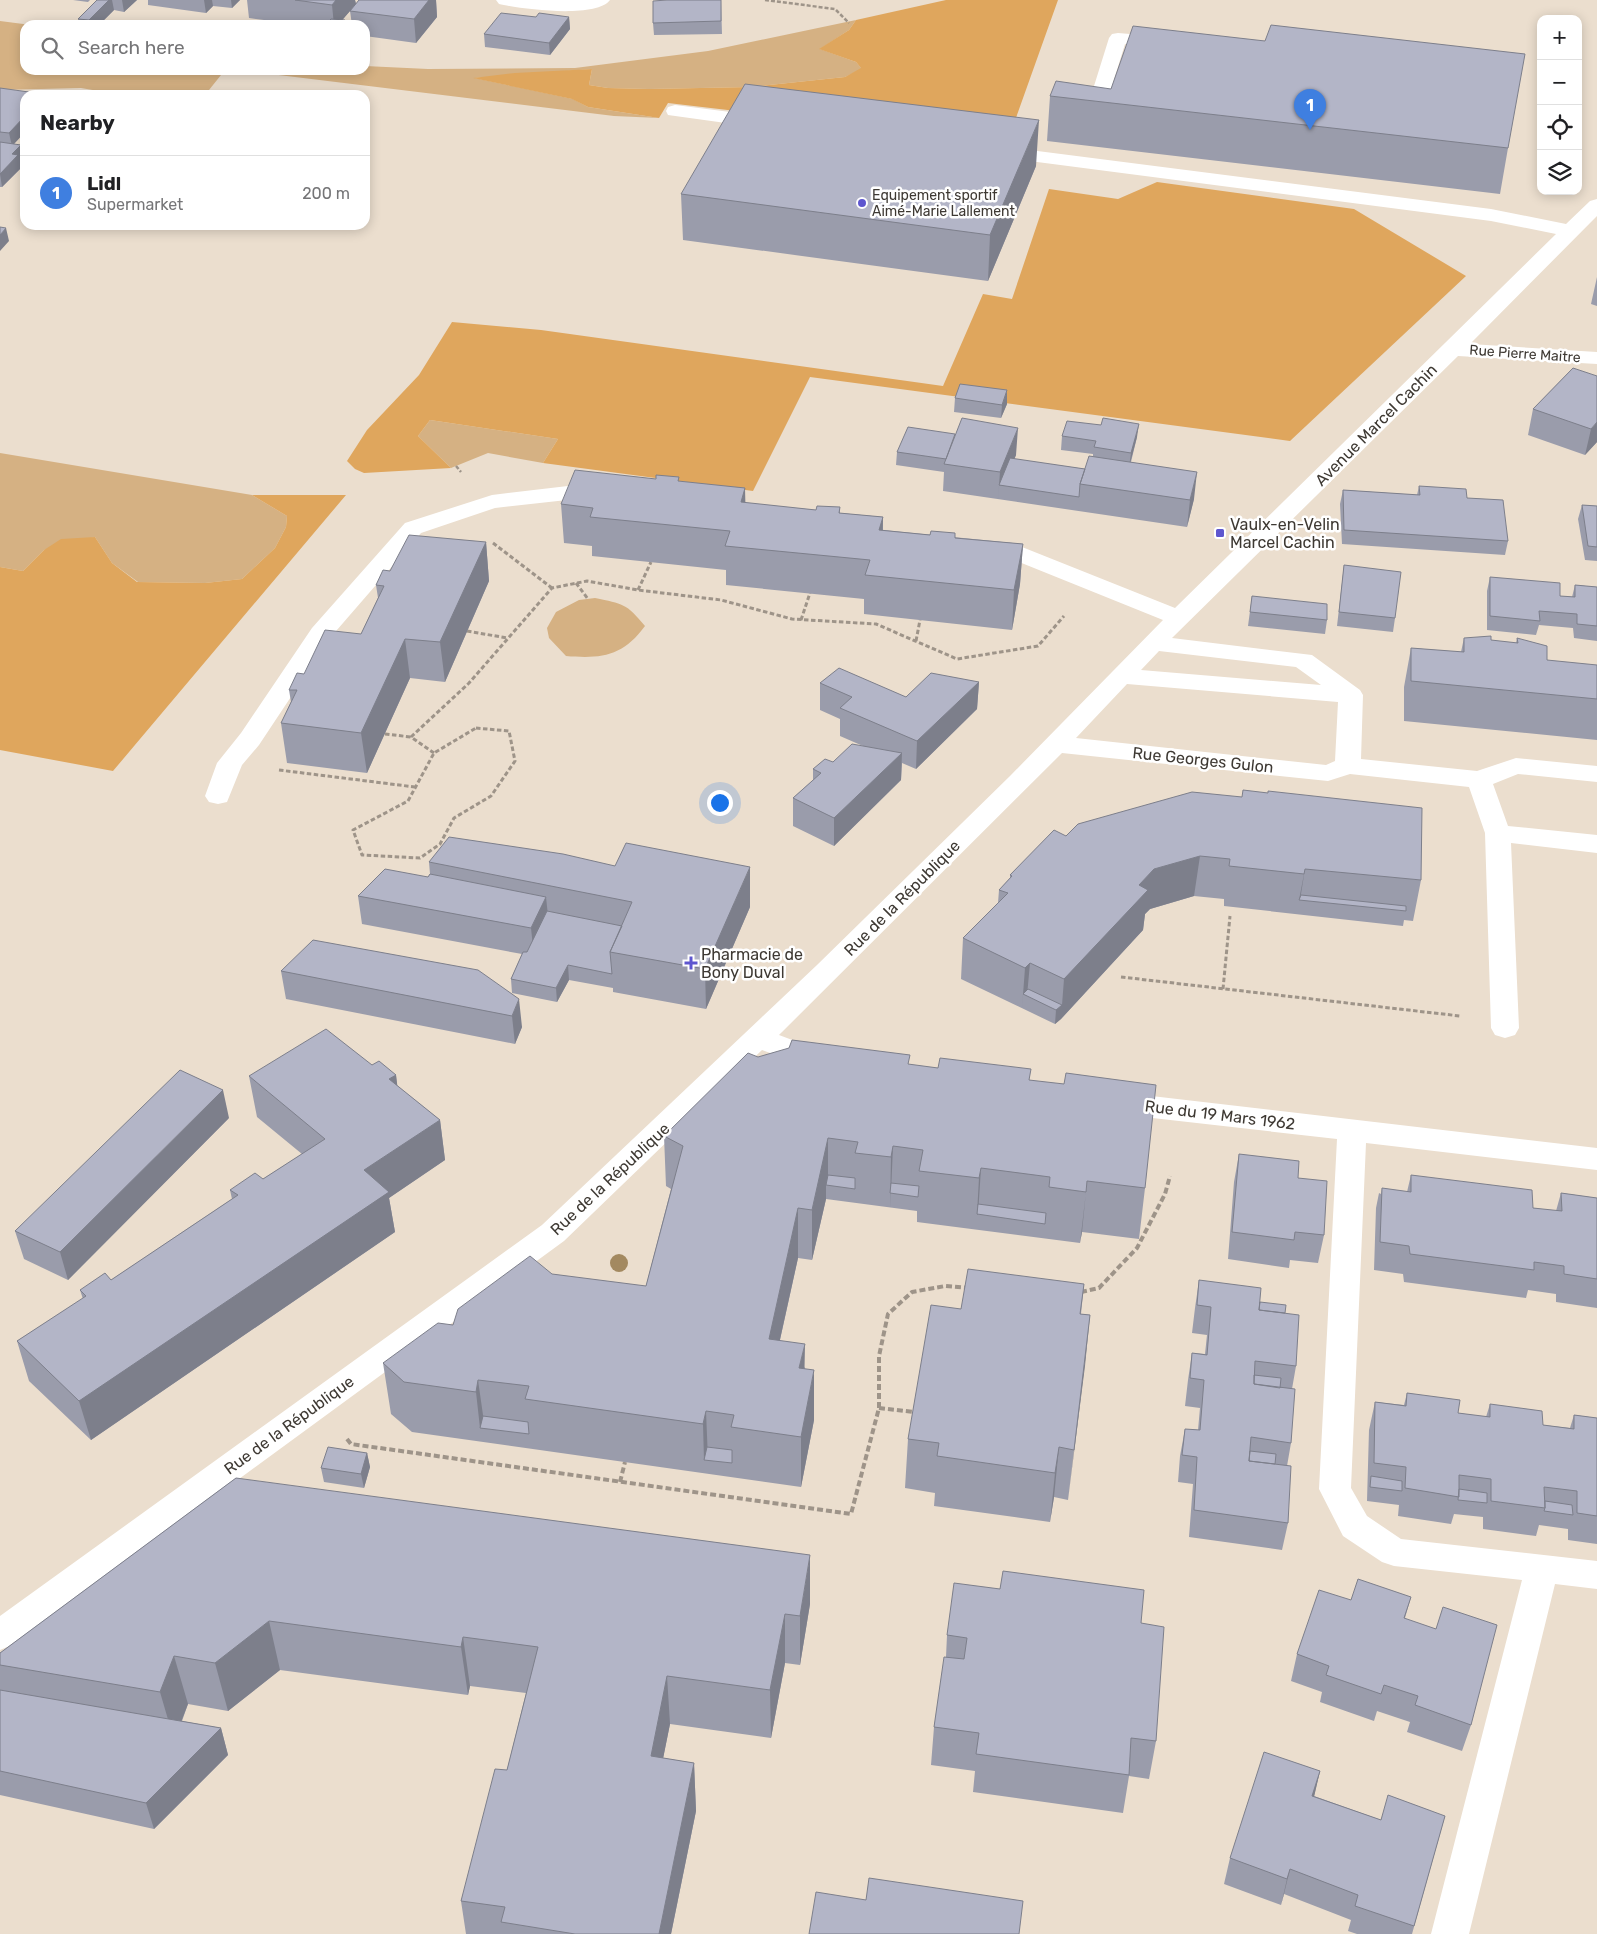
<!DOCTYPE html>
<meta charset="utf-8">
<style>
body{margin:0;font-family:Rubik,sans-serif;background:#f6f6f6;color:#202124}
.controls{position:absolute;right:15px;top:15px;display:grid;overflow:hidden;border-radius:10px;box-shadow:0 2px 12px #0003}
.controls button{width:45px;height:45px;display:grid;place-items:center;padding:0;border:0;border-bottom:1px solid #e0e0e0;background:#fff;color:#202124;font:25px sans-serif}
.you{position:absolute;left:719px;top:802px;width:18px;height:18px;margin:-12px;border:4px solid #fff;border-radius:50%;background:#1a73e8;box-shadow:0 0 0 8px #1a73e833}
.badge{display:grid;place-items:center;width:32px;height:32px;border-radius:50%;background:#db2777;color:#fff;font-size:16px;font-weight:700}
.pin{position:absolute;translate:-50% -41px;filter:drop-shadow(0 1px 2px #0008)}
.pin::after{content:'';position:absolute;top:26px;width:18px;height:15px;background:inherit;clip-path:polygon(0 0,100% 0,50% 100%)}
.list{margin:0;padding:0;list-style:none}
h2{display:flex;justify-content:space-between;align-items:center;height:65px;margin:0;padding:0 20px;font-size:21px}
h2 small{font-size:16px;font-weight:400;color:#757577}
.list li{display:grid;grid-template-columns:32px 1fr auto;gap:15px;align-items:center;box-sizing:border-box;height:75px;padding:0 20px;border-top:1px solid #e0e0e0}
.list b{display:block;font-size:19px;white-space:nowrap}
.list p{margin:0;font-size:16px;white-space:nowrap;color:#757577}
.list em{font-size:16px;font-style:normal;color:#757577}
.icon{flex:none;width:28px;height:28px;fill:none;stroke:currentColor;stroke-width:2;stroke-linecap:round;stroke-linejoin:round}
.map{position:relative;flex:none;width:1597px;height:1934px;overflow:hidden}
.search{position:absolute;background:#fff;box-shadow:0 2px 12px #0003;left:20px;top:20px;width:350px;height:55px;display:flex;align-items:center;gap:12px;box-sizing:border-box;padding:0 18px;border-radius:15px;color:#757577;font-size:19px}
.panel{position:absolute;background:#fff;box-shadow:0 2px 12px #0003;left:20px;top:90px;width:350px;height:140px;border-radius:15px}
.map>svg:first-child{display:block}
.green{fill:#d5b183}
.forest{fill:#dfa65d}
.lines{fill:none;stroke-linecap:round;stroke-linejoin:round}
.path-far2{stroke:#9e9489;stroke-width:2.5;stroke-dasharray:4 2;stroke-linecap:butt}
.path-far1{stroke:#9e9489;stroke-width:3;stroke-dasharray:4.5 2.5;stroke-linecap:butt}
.path{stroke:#9e9489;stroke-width:4;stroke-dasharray:6 3;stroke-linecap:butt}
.minor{fill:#fff;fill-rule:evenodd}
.tree{fill:#a38960}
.wall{fill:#9a9cab}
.shaded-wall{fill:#7d7f8b}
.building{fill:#b3b5c7;stroke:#7d7f8b}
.poi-dot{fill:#5e56cf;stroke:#fff;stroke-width:2}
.labels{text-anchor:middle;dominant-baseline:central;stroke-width:5;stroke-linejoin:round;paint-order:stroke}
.far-poi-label{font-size:14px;fill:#3e3933;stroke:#fff;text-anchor:start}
.far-street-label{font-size:14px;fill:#3e3933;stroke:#fff}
.street-label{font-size:16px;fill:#3e3933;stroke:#fff}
.poi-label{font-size:16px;fill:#3e3933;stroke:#fff;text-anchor:start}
</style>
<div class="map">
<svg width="1597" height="1934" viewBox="0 0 1597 1934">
<rect width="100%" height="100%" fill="#ebdece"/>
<path class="green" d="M856 20 849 30 820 49 856 62 862 69 845 77 751 87 649 89 608 88 589 85 592 69 475 78 573 99 588 107 659 118 614 116 237 70H365V66L428 69 575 68 708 51Z
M0 21 31 25H25V70H225L205 95H122L81 88 0 90Z
M430 420 558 439 543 463 488 453 451 468 418 436Z
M0 453 252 495 287 516 286 527 275 548 242 579 205 583 138 582 112 563 95 537 44 550 23 571 0 567Z
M595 598C623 604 626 603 645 626 623 656 602 659 566 656L549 638 547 628 556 612 579 600Z"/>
<path class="forest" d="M946 0H1058L1007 143 668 103 659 118 588 107 572 99 473 78 515 73 592 69 589 85 608 88 649 89 751 87 845 77 861 68 856 62 819 49 849 30 856 20Z
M1157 182 1354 209 1466 276 1290 441 810 377 753 491 543 463 558 439 430 420 418 436 451 468 364 473 355 469 347 461 367 430 419 375 452 322 541 330 943 386 983 294 1012 299 1049 189 1118 199Z
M252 495H346L113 771 0 750V567L23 571 44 550 61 539 95 537 112 563 137 582 205 583 242 579 275 548 286 527 287 516Z"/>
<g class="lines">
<path class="path-far2" d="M765 0 835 9 849 23
M456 466 461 472"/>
<path class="path-far1" d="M493 543 552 588
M576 583 588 599
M638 590 651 562
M801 620 810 593
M467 631 507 638
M916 641 920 620
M476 728 509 731 515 761 491 796 454 818 440 844 420 858 362 855 353 830 408 801 434 753Z
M385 734 411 737
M434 753 411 737 469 683 552 588 587 581 638 590 721 600 792 619 876 624 957 659 1038 646 1064 616
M279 770 415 787
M1121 977 1460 1016
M1223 989 1230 916"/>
<path class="path" d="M1081 1292 1099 1288 1137 1248 1165 1194 1170 1176
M879 1408 915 1412
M347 1439 351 1444 851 1514 879 1408V1356L888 1314 912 1292 945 1286 969 1288
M620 1482 625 1462"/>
<path class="minor" d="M496 0H610C596 19 520 9 499 4Z
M1118 33 1166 37 1172 38 1175 42 1172 46 1166 47 1125 44 1102 118 1100 122 1093 124 1086 122 1084 118 1109 38 1112 34Z
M675 105 762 116 769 118 771 122 769 126 762 128 668 115 666 111 668 107Z
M998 146 1491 209 1566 224 1590 201 1597 199V216L1470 344 1597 352V364L1458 356 1172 638 1312 655 1360 690 1363 695 1361 759 1477 771 1516 758 1597 766V782L1518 774 1493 784 1508 826 1597 835V853L1511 843 1519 1028 1515 1035 1505 1038 1495 1035 1491 1028 1485 833 1469 787 1350 774 1328 781 1062 753 779 1035 832 1055 836 1062 832 1069 822 1072 762 1050 564 1241 12 1645 0 1650V1616L542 1225 817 965 1010 776 1163 620 1009 558 979 553 975 548 979 543 987 541 1022 547 1175 608 1556 234 1491 221 991 156 988 152 991 148ZM1159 651 1296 667 1321 685 1141 670ZM1127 684 1338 702 1335 761 1326 765 1076 738Z
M585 484 611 488 614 493 611 498 603 500 585 498 495 508 421 533 330 638 259 745 242 765 227 802 218 804 209 802 205 796 217 763 241 733 312 628 405 523 492 495Z
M1117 1092 1597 1148V1170L1366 1143 1351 1488 1367 1516 1401 1539 1597 1561V1589L1555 1584 1469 1934H1431L1522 1580 1394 1566 1382 1562 1343 1536 1319 1489 1337 1139 1117 1114 1107 1110 1103 1103 1107 1096Z"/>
</g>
<circle class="tree" cx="619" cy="1263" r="9"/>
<path class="wall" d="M73 0H90L88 2Z
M97 0H137L124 12 114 10 99 25H80L78 19Z
M148 0H240L232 8 213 6 206 13 148 5Z
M247 0H355L356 4 359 0H436L437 17 416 43 365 36V25H352L350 11 342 20H345V25H304L249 18Z
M721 0 722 34 654 35 653 23Z
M569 17 570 29 550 55 485 47 484 34Z
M1265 41 1508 148 1500 194 1047 141 1050 96 1111 89Z
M0 88 25 95V132L14 144 23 158 20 162 21 168 2 187H0Z
M1036 166 988 281 683 240 681 194Z
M1597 277V306L1591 304Z
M1573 368 1597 442 1585 455 1528 435 1533 409Z
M955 398 1007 404 1001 418 954 412Z
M1062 436 1137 437 1131 462 1194 499 1187 527 943 491 944 472 896 465 897 452 1016 455 1014 459 1085 469 1093 457V454L1061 450Z
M680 482 745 488V503L816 510 840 507V513L883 517V530L1023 544 1020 584 1012 630 864 614V599L726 585V570L592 556V546L564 543 561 504Z
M1419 486 1467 498 1508 541 1505 555 1342 544 1340 504 1343 490 1417 495Z
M1582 505 1597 506V561L1585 560 1578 519Z
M486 542 489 581 445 682 410 678 367 773 287 763 281 723 291 702 289 690 304 674 361 634 378 598 376 585 390 571Z
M1344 565 1395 618 1393 632 1337 626Z
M1490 577 1560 596 1572 597 1575 585 1597 587V641L1574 638 1573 628 1539 625 1536 635 1487 630V591Z
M1252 596 1327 620 1325 634 1248 626Z
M1464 638 1516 643 1517 638 1547 660 1597 699V740L1404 721V687L1411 648 1461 652Z
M979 682 977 709 916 769 902 763 901 780 834 846 793 826V798L813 780V769L833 762 863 746 840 736V719L820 710V683L906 697Z
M1066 836 1421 880 1413 921 1404 920 1403 926 1224 906V899L1194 896 1150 909 1145 914 1143 930 1061 1019 1055 1024 961 979 963 938 998 903 999 890 1010 878V875Z
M429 862 750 907 706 1009 613 992V988L569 980 557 1002 512 993 511 979 522 954 362 924 358 896 428 877 430 874Z
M478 970 522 1027 515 1044 286 999 281 971Z
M758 1057 910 1065 1030 1080 1145 1188 1139 1239 1082 1232 1080 1243 917 1222V1211L826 1199 812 1260 798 1258 780 1340 805 1368 814 1420 801 1487 412 1432 391 1414 383 1363 453 1325 646 1286 671 1189 666 1186 664 1136Z
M372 1065 396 1075 397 1086 440 1120 445 1160 389 1198 395 1232 91 1440 29 1381 17 1341 83 1299 80 1290 111 1280 232 1199 230 1190 263 1179 302 1154 257 1117 249 1076Z
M229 1118 68 1280 24 1259 15 1231Z
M1239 1154 1298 1178 1324 1235 1318 1263 1290 1260 1289 1268 1228 1259 1234 1182Z
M1411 1175 1533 1208 1556 1211 1561 1193 1597 1198V1308L1556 1302V1294L1528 1290 1526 1298 1404 1282 1403 1274 1374 1270 1376 1208 1379 1193 1381 1194 1382 1188 1407 1192Z
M1199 1280 1260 1302 1285 1313 1296 1366 1292 1389 1291 1443 1287 1466 1288 1523 1282 1550 1189 1537 1193 1484 1178 1482 1180 1456 1185 1429 1198 1430 1200 1408 1185 1406 1188 1380 1192 1353 1205 1354 1207 1335 1192 1333 1195 1308Z
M1084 1284 1081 1314 1090 1315 1068 1500 1054 1497 1050 1522 934 1506 935 1493 905 1488 908 1439 961 1309Z
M1407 1393 1458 1413 1486 1417 1490 1404 1543 1425 1570 1428 1574 1415 1597 1418V1544L1568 1540V1529L1539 1525 1536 1536 1483 1529V1517L1454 1514 1451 1524 1398 1516 1399 1505 1367 1501 1369 1430 1375 1402 1404 1405Z
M367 1453 370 1467 364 1488 324 1482 321 1468Z
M236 1478 810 1604 800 1665 785 1663 771 1738 670 1724 663 1758 694 1763 696 1811 671 1934H466L461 1901 507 1770 526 1693 470 1686 468 1695 280 1670 228 1711 188 1704 182 1721 221 1728 228 1755 154 1829 0 1795V1653Z
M1411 1597 1405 1618 1471 1725 1462 1751 1407 1732 1410 1722 1377 1711 1374 1721 1320 1702 1322 1692 1291 1681 1297 1654 1351 1600Z
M1141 1623 1156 1741 1149 1779 1129 1776 1123 1813 973 1792 975 1771 931 1765 934 1727 946 1657 947 1635Z
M1320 1771 1314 1796 1381 1820 1445 1816 1412 1934H1357L1348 1931 1351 1920 1284 1894 1281 1905 1224 1884 1230 1858Z"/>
<path class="shaded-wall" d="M109 0H112L114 10 99 25H90L89 20Z
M122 0H137L124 12Z
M204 0H212L213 6 206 13Z
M231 0H240L232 8Z
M336 0H355L356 4 338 25H334L332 5Z
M429 0H436L437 17 416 43 414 19Z
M569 17 570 29 550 55 549 43Z
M345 20V25H341Z
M25 116V132L12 146 9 133Z
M1039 120 1036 166 988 281 990 235Z
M21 145 23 158 20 162 21 168 2 187 0 174 12 154Z
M6 228 9 241 0 251V235Z
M1007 390V404L1001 418 1002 405Z
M1597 422V442L1585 455 1591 429Z
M1139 424 1137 437 1129 467 1131 453Z
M1018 428 1016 455 1004 486 999 485 998 499 1000 472Z
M1197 472 1194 499 1187 527 1190 500Z
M745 488 746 527 741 502Z
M883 517 882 556 879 530Z
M486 542 489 581 445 682 440 642Z
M1023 544 1020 584 1012 630 1014 590Z
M405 639 410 678 367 773 361 733Z
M979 682 977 709 916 769 917 741Z
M902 753 901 780 834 846V818Z
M1200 856 1194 896 1150 909 1145 914 1143 930 1061 1019 1055 1024 1056 1010 1062 1005 1064 979 1139 885 1154 869Z
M750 867V907L706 1009 705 969Z
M1305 869 1300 900H1299L1304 874Z
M546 897 549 925 534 956 531 928Z
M1030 963 1027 996 1023 994 1022 1008 1025 968Z
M568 965 569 980 557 1002 556 988Z
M519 999 522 1027 515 1044 512 1016Z
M396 1075 401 1115 389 1079Z
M223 1090 229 1118 68 1280 60 1252Z
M440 1120 445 1160 389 1198 395 1232 91 1440 79 1401 364 1170Z
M828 1138V1185H826V1199L812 1260V1210Z
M893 1146 891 1193H890V1208L891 1157Z
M981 1168 978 1215 977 1214 979 1178Z
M1087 1181 1082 1232 1080 1243 1086 1192Z
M798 1208V1258L769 1389V1339Z
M1090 1315 1085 1366 1068 1500 1074 1450Z
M805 1344 804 1394 799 1368Z
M814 1370V1420L801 1487V1437Z
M478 1380 485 1429 480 1428 476 1392Z
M706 1411 708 1460H704L703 1424Z
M1059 1447 1054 1497 1050 1522 1055 1473Z
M367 1453 370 1467 364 1488 361 1474Z
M810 1555V1604L800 1665V1616Z
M785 1614V1663L771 1738 770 1690Z
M269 1621 280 1670 228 1711 215 1663Z
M463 1637 470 1686 468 1695 461 1647Z
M174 1656 188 1704 174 1740 160 1692Z
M667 1676 670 1724 654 1804 651 1756Z
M221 1728 228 1755 154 1829 146 1803Z
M694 1763 696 1811 671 1934H659Z
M1320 1771 1314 1797 1312 1796Z
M1290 1869 1284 1894 1281 1905 1287 1879Z"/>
<path class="building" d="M97 0H109L89 20 78 19Z
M295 0H336L332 5Z
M359 0H429L414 19 350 11Z
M667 0H721V21L653 23V1Z
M501 13 536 17 539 13 569 17 549 43 484 34Z
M331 19 345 20 341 25H326Z
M1271 25 1525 54 1508 148 1050 96 1056 81 1111 89 1133 26 1265 41Z
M745 84 1039 120 990 235 681 194Z
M0 88 36 93 34 95H25V104L24 105H25V116L9 133 0 132Z
M0 142 21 145 12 154 18 155 0 174Z
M0 227 6 228 0 235Z
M1573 368 1597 376V422L1591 429 1533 409Z
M960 384 1007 390 1002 405 955 398Z
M962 418 1018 428 1000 472 944 464Z
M1103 418 1139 424 1131 453 1094 447 1096 441 1062 436 1067 421 1101 425Z
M908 427 955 434 946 459 897 452Z
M1089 456 1197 472 1190 500 1080 484Z
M1010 458 1085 469 1080 484 1079 497 999 485Z
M575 470 656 479V475L679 477 678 481 745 488 741 502 816 510 817 506 840 507 839 513 883 517 879 530 930 535 931 531 955 533V538L1023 544 1014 590 865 575 870 560 725 546 730 531 590 517 593 508 561 504Z
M1419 486 1466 489 1467 498 1503 500 1508 541 1344 530 1343 490 1420 495Z
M1582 505 1597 506V547L1588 546Z
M409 535 486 542 440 642 405 639 361 733 281 723 297 690H289L297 673 304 674 325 630 361 634 384 586 376 585 383 570 390 571Z
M1344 565 1401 572 1395 618 1339 612Z
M1490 577 1560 583V596L1575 597V585L1597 587V626L1577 624V614L1539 611 1540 621 1490 616Z
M1252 596 1327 604V620L1250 612Z
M1491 636V640L1518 643 1517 638 1547 646V660L1597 665V699L1411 681V648L1464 652V638Z
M839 668 906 697 931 673 979 682 917 741 840 708 852 697 820 683Z
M852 744 902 753 834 818 793 798 821 773 813 769 825 759 833 762Z
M1243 790 1268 793V791L1422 808 1421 880 1305 869 1304 874 1229 866 1230 859 1200 856 1154 869 1139 885 1148 890 1064 979 1030 963 1025 968 963 938 1008 893 999 890 1012 876 1010 875 1054 830 1066 836 1078 824 1192 792 1242 797Z
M449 837 563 854 615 866 626 843 750 867 705 969 610 952 632 902 429 862Z
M385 869 428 877 430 874 546 897 531 928 358 896Z
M1301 895 1406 906V911L1299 900Z
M547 911 622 926 610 952 612 974 568 965 556 988 511 979 523 952H527Z
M313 940 478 970 519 999 512 1016 281 971Z
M1028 989 1062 1005 1056 1010 1023 994Z
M326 1029 372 1065 379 1061 396 1075 389 1079 440 1120 364 1170 389 1192 79 1401 17 1341 86 1296 80 1290 105 1273 111 1280 238 1195 230 1190 255 1173 263 1179 325 1139 249 1076Z
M792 1040 910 1055 908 1064 938 1068 940 1058 1031 1069 1029 1080 1064 1084 1066 1073 1156 1085 1145 1188 1087 1181 1086 1192 1049 1187 1050 1177 981 1168 979 1178 919 1171 923 1150 893 1146 891 1157 855 1153 858 1142 828 1138 812 1210 798 1208 769 1339 805 1344 799 1368 814 1370 801 1437 731 1427 734 1415 706 1411 703 1424 525 1399 529 1386 478 1380 476 1392 404 1382 383 1363 438 1323 453 1325 458 1309 530 1256 552 1274 646 1286 683 1146 664 1136 748 1053 758 1057 789 1048Z
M180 1070 223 1090 60 1252 15 1231Z
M1239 1154 1299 1161 1298 1178 1327 1181 1324 1235 1295 1232 1294 1240 1232 1232Z
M828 1175 855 1178V1189L826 1185Z
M1411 1175 1532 1190 1533 1208 1562 1211 1561 1193 1597 1198V1279L1564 1274V1266L1534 1262V1270L1410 1254 1409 1246 1380 1242 1382 1188 1411 1192Z
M891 1183 919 1186 918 1197 890 1193Z
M978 1204 1046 1213 1045 1224 977 1214Z
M968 1269 1084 1284 1080 1314 1090 1315 1074 1450 1059 1447 1055 1473 937 1456 939 1443 908 1439 931 1305 961 1309Z
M1199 1280 1261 1288 1259 1310 1299 1315 1296 1366 1255 1361 1254 1384 1295 1389 1291 1443 1251 1437 1249 1461 1291 1466 1288 1523 1194 1510 1197 1457 1182 1455 1185 1429 1200 1430 1204 1380 1190 1378 1192 1353 1207 1355 1211 1307 1197 1305Z
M1260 1302 1286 1305 1285 1313 1259 1310Z
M1254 1375 1281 1378 1280 1388 1254 1384Z
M1407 1393 1460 1400 1458 1413 1490 1417V1404L1542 1411 1543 1425 1574 1429V1415L1597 1418V1516L1577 1513V1491L1544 1487 1545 1508 1491 1501V1479L1459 1475V1497L1405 1488 1406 1467 1374 1463 1375 1402 1406 1406Z
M483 1416 528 1422 529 1434 480 1428Z
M328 1447 367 1453 361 1474 321 1468Z
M707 1447 732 1450V1463L704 1460Z
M1250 1451 1276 1454 1275 1464 1249 1461Z
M1371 1476 1402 1481V1491L1370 1487Z
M236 1478 810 1555 800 1616 785 1614 770 1690 667 1676 651 1756 694 1763 659 1934H575L501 1922 505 1907 461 1901 495 1769 507 1770 538 1647 463 1637 461 1647 269 1621 215 1663 174 1656 160 1692 0 1665V1653Z
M1459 1489 1487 1493V1503L1458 1500Z
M1545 1501 1572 1505 1573 1515 1544 1511 1545 1508Z
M1003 1571 1144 1590 1141 1623 1164 1627 1156 1741 1131 1738 1129 1775 976 1754 979 1733 934 1727 944 1657 964 1659 967 1638 947 1635 954 1583 1000 1589Z
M1358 1579 1411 1597 1404 1618 1436 1629 1443 1607 1497 1625 1471 1725 1415 1705 1418 1696 1384 1685 1381 1694 1326 1675 1329 1666 1297 1654 1319 1590 1351 1600Z
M0 1690 221 1728 146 1803 0 1771Z
M1264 1752 1320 1771 1312 1796 1381 1820 1388 1795 1445 1816 1414 1926 1355 1906 1358 1895 1290 1869 1287 1879 1230 1858Z
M869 1878 1023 1901 1019 1934H809L816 1892 866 1900Z"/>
<g class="poi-dot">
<circle cx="862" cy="203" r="5"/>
<rect x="1215" y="528" width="10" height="10" rx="2.5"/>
<path d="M688.5 955.5h5v5h5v5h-5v5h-5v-5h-5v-5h5z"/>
</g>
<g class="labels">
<g class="far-poi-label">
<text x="872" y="195">Equipement sportif<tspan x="872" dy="16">Aimé-Marie Lallement</tspan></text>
</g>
<g class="far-street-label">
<text transform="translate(1525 354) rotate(4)">Rue Pierre Maitre</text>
</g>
<g class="street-label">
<text transform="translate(1376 425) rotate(-45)">Avenue Marcel Cachin</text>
<text transform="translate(1203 760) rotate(6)">Rue Georges Gulon</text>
<text transform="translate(902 898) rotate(-45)">Rue de la République</text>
<text transform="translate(1220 1115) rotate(7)">Rue du 19 Mars 1962</text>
<text transform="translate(610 1179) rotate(-43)">Rue de la République</text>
<text transform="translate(289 1425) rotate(-36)">Rue de la République</text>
</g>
<g class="poi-label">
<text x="1230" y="524">Vaulx-en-Velin<tspan x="1230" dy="18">Marcel Cachin</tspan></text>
<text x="701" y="954">Pharmacie de<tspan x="701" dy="18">Bony Duval</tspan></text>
</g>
</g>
</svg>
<div class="controls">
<button>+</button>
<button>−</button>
<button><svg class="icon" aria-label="locate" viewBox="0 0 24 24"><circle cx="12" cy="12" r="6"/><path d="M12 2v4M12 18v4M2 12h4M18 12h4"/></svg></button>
<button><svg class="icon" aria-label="layers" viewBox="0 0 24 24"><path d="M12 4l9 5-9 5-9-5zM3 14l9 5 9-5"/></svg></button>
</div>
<div class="you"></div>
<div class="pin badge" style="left:1310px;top:130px;background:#3f7fe0">1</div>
<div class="search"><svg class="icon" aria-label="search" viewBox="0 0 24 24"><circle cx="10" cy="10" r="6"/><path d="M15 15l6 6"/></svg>Search here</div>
<section class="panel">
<h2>Nearby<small></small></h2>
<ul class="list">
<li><span class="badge" style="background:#3f7fe0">1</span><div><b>Lidl</b><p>Supermarket</p></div><em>200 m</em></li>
</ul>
</section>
</div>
